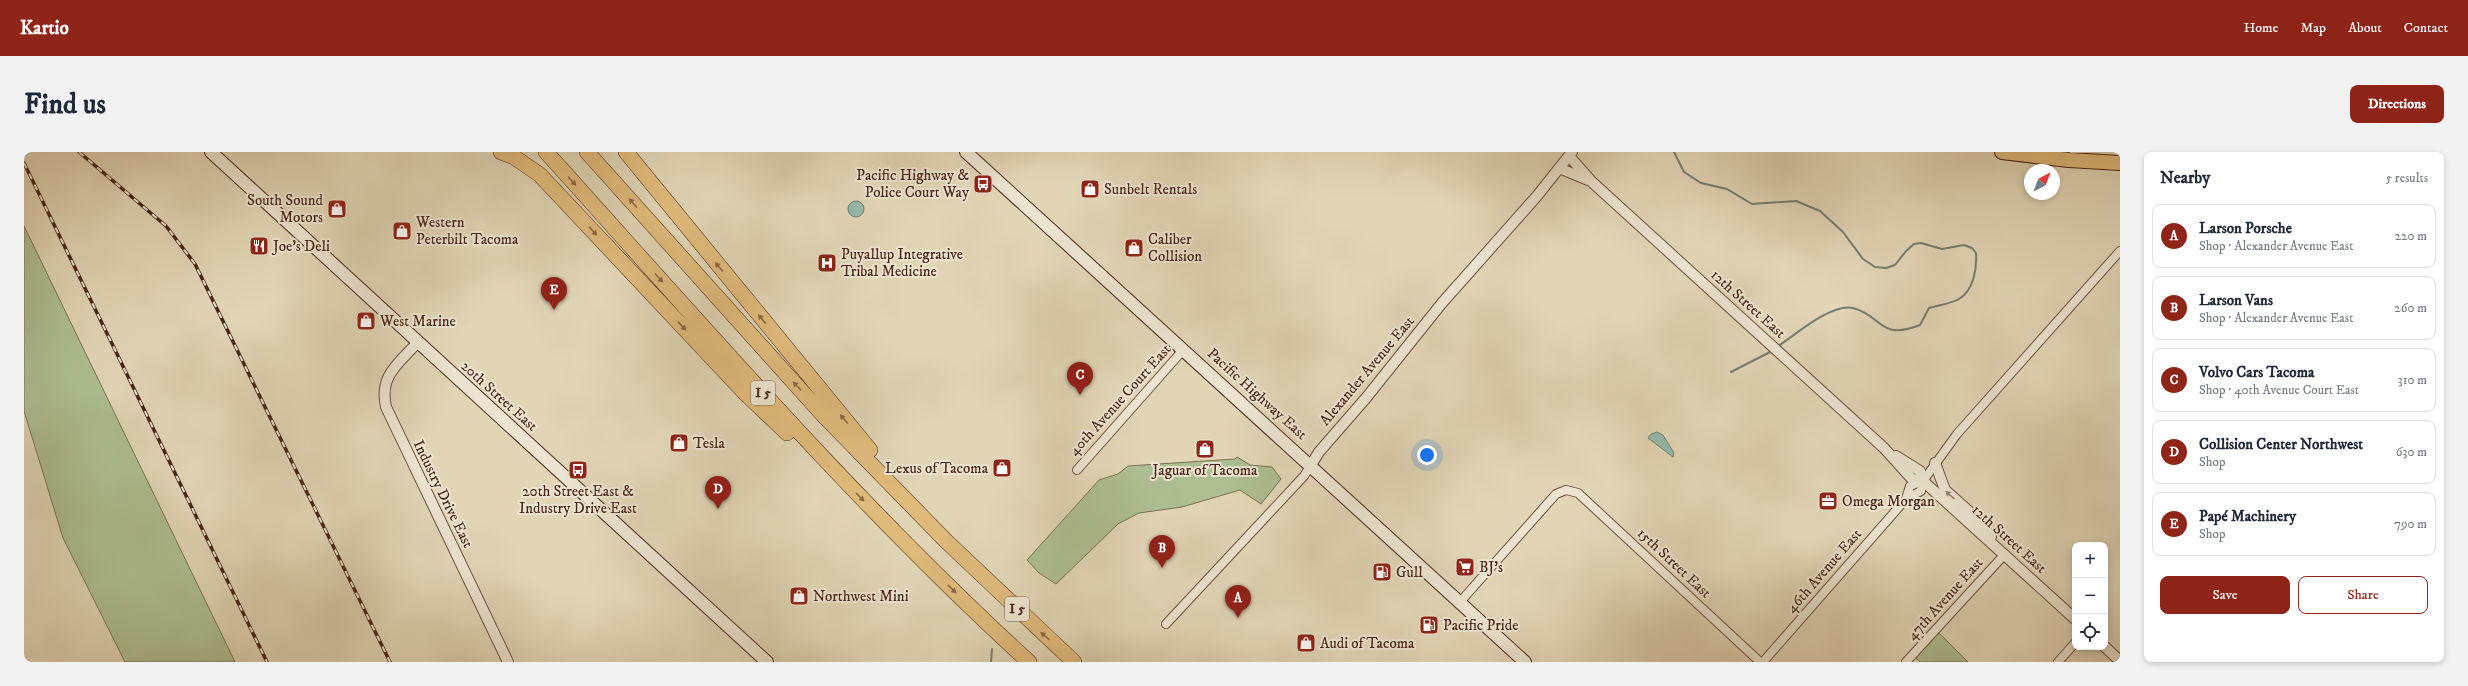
<!DOCTYPE html>
<meta charset="utf-8">
<style>
body{margin:0;font-family:"IM FELL DW Pica",serif;background:#f2f2f3;color:#1f2937}
.controls{position:absolute;right:12px;bottom:12px;display:grid;overflow:hidden;border-radius:8px;box-shadow:0 2px 6px #0003}
.controls button{width:36px;height:36px;display:grid;place-items:center;padding:0;border:0;border-bottom:1px solid #e0e1e3;background:#fff;color:#1f2937;font:20px sans-serif}
.compass{position:absolute;left:2000px;top:12px;width:36px;height:36px;border-radius:50%;background:#fff;box-shadow:0 2px 6px #0003;rotate:42deg}
.you{position:absolute;left:1403px;top:303px;width:14px;height:14px;margin:-10px;border:3px solid #fff;border-radius:50%;background:#1a73e8;box-shadow:0 0 0 6px #1a73e833}
.badge{display:grid;place-items:center;width:26px;height:26px;border-radius:50%;background:#8f2418;color:#fff;font-size:13px;font-weight:700}
.pin{position:absolute;translate:-50% -33px;filter:drop-shadow(0 1px 2px #0008)}
.pin::after{content:'';position:absolute;top:21px;width:14px;height:12px;background:inherit;clip-path:polygon(0 0,100% 0,50% 100%)}
.list{margin:0;padding:0;list-style:none}
h2{display:flex;justify-content:space-between;align-items:center;height:52px;margin:0;padding:0 16px;font-size:17px}
h2 small{font-size:13px;font-weight:400;color:#747a83}
.list li{display:grid;grid-template-columns:26px 1fr auto;gap:12px;align-items:center;box-sizing:border-box;height:64px;margin:0 8px 8px;padding:0 8px;border:1px solid #e0e1e3;border-radius:8px}
.list b{display:block;font-size:15px;white-space:nowrap}
.list p{margin:0;font-size:13px;white-space:nowrap;color:#747a83}
.list em{font-size:13px;font-style:normal;color:#747a83}
.actions{display:flex;gap:8px;padding:12px 16px}
.actions a{flex:1;padding:9px 0;border:1px solid #8f2418;border-radius:8px;text-align:center;font-size:14px;color:#8f2418}
.actions .main{background:#8f2418;color:#fff}
.icon{flex:none;width:22px;height:22px;fill:none;stroke:currentColor;stroke-width:2;stroke-linecap:round;stroke-linejoin:round}
.map{position:relative;flex:none;width:2096px;height:510px;overflow:hidden;border-radius:8px}
header{display:flex;align-items:center;gap:24px;box-sizing:border-box;height:56px;padding:0 20px;background:#8f2418;color:#fff}
header strong{font-size:19px}
nav{display:flex;gap:22px;margin-inline-start:auto;font-size:14px}
.intro{display:flex;align-items:center;justify-content:space-between;box-sizing:border-box;height:96px;padding:0 24px}
h1{margin:0;font-size:28px}
.button{padding:10px 18px;border-radius:8px;background:#8f2418;color:#fff;font-size:14px;font-weight:700}
main{display:flex;gap:24px;padding:0 24px}
aside{flex:1;background:#fff;border-radius:8px;box-shadow:0 2px 6px #0003}
.map>svg:first-child{display:block}
.green{fill:#adbe92;stroke:#7a7254}
.water{fill:#95b9ab;stroke:#767e70}
.lines{fill:none;stroke-linecap:round;stroke-linejoin:round}
.stream{stroke:#767e70;stroke-width:2}
.minor-casing{stroke:#6e513f;stroke-width:10}
.tertiary-casing{stroke:#6e513f;stroke-width:12}
.secondary-casing{stroke:#482517;stroke-width:14}
.trunk-casing{stroke:#482517;stroke-width:16}
.motorway-casing{stroke:#482517;stroke-width:16}
.minor{stroke:#ece4d0;stroke-width:8}
.tertiary{stroke:#ece4d0;stroke-width:10}
.secondary{stroke:#ece4d0;stroke-width:12}
.trunk{stroke:#e0ba7b;stroke-width:14}
.motorway{stroke:#e0ba7b;stroke-width:15}
.rail-casing{stroke:#482517;stroke-width:3.5}
.rail{stroke:#ece4d0;stroke-width:2;stroke-dasharray:6;stroke-linecap:butt}
.oneway{fill:#8c6844}
.oneway2{fill:#9a8474}
.labels{text-anchor:middle;dominant-baseline:central;stroke-width:4;stroke-linejoin:round;paint-order:stroke}
.shield{fill:#ece4d0;stroke:#795e4e;stroke-width:1}
.shield-label{font-size:14px;font-weight:bold;fill:#482517}
.poi-label{font-size:15px;fill:#482517;stroke:#ece4d0;text-anchor:start}
.street-label{font-size:15px;fill:#482517;stroke:#ece4d0}
</style>
<header>
<strong>Kartio</strong>
<nav><a>Home</a><a>Map</a><a>About</a><a>Contact</a></nav>
</header>
<div class="intro"><h1>Find us</h1><a class="button">Directions</a></div>
<main>
<div class="map">
<svg width="2096" height="510" viewBox="0 0 2096 510">
<rect width="100%" height="100%" fill="#e1d5b6"/>
<filter id="stains"><feTurbulence type="fractalNoise" baseFrequency=".005" numOctaves="4"/><feColorMatrix values="0 0 0 0 .2 0 0 0 0 .09 0 0 0 0 .02 0 0 0 .5 -.17"/></filter>
<radialGradient id="worn" r=".72"><stop offset=".6" stop-color="#630" stop-opacity="0"/><stop offset="1" stop-color="#630" stop-opacity=".3"/></radialGradient>
<path class="green" d="M0 74 211 510H101L39 386 0 259Z
M1213 305 1226 313 1248 315 1257 327 1237 352 1216 338 1158 355 1115 361 1094 372 1032 432 1015 421 1003 408 1075 328 1094 322 1104 314 1211 307Z
M1915 481 1944 510H1896L1891 505Z"/>
<path class="water" d="M824 57a8 8 0 1 1 16 0a8 8 0 1 1-16 0Z
M1633 280 1639 283 1650 301 1649 305 1624 286 1627 282Z"/>
<g class="lines">
<path class="stream" d="M1650 0 1660 20 1677 31 1703 37 1728 52 1772 49 1796 59 1819 80 1839 107 1851 115 1862 116 1871 113 1882 99 1890 92 1897 91 1918 97 1940 93 1948 96 1952 101C1953 116 1950 138 1935 147 1926 152 1915 153 1905 156L1896 173C1855 189 1859 164 1829 156 1807 151 1771 183 1753 195
M1707 220 1748 199
M967 510 968 497"/>
<g class="minor-casing">
<path id="minor" d="M1053 318 1160 197
M1882 347 1886 334 1898 329
M1436 450 1532 342 1542 338 1554 341 1736 510
M1142 472 1280 324 1287 313
M1739 510 1882 347 1897 339 1899 329 1933 282 2096 99
M1882 510 1981 402
M2034 510 2051 491"/>
</g>
<g class="tertiary-casing">
<path id="tertiary" d="M1545 4 1568 30 1860 296 1888 327 1899 329
M1535 16 1564 28
M393 191C374 212 355 224 362 255L484 510
M1872 304 1896 319 1899 329 2051 467
M1911 311 1921 338 1957 370 1967 385
M1287 313 1295 300 1342 246 1418 151 1513 44 1548 0
M2081 495 2096 509"/>
</g>
<g class="secondary-casing">
<path id="secondary" d="M187 0 743 510
M942 0 1501 510"/>
</g>
<g class="trunk-casing">
<path id="trunk" d="M1978 0 2045 8 2096 11"/>
</g>
<g class="motorway-casing">
<path id="motorway" d="M477 0 490 5 516 23 721 241 763 281
M522 0C679 174 832 352 1005 510
M563 0 799 263 922 389 1050 510
M602 0 846 298"/>
</g>
<use href="#minor" class="minor"/>
<use href="#tertiary" class="tertiary"/>
<use href="#secondary" class="secondary"/>
<use href="#trunk" class="trunk"/>
<use href="#motorway" class="motorway"/>
<g class="rail-casing">
<path id="rail" d="M55 0 142 74 171 112 366 510
M0 11 243 510"/>
</g>
<use href="#rail" class="rail"/>
</g>
<defs><path id="oneway-solid" d="M-6-.8H1V-3.2L6.5 0L1 3.2V.8H-6Z"/></defs>
<g class="oneway">
<use href="#oneway-solid" transform="translate(548 29) rotate(48)"/>
<use href="#oneway-solid" transform="translate(609 51) rotate(-132)"/>
<use href="#oneway-solid" transform="translate(569 79) rotate(47)"/>
<use href="#oneway-solid" transform="translate(695 115) rotate(-130)"/>
<use href="#oneway-solid" transform="translate(635 126) rotate(48)"/>
<use href="#oneway-solid" transform="translate(738 167) rotate(-129)"/>
<use href="#oneway-solid" transform="translate(658 174) rotate(47)"/>
<use href="#oneway-solid" transform="translate(773 234) rotate(-133)"/>
<use href="#oneway-solid" transform="translate(820 267) rotate(-130)"/>
<use href="#oneway-solid" transform="translate(836 345) rotate(45)"/>
<use href="#oneway-solid" transform="translate(928 437) rotate(44)"/>
<use href="#oneway-solid" transform="translate(1021 484) rotate(-138)"/>
</g>
<use class="oneway2" href="#oneway-solid" transform="translate(1926 343) rotate(-138)"/>
<defs>
<g id="bus-square" transform="scale(1)"><rect x="-9" y="-9" width="18" height="18" rx="4" fill="#8f2418" stroke="#ece4d0"/><path d="M-5-6H5V4H4V6H2V4H-2V6H-4V4H-5ZM-3.5-4V0h7V-4ZM-3.5 1.2v1.5H-2V1.2ZM2 1.2v1.5H3.5V1.2Z" fill="#fff"/></g>
<g id="shop-square" transform="scale(1)"><rect x="-9" y="-9" width="18" height="18" rx="4" fill="#8f2418" stroke="#ece4d0"/><path d="M-5-2.5h2.3a2.7 3.5 0 0 1 5.4 0H5L5.5 6h-11ZM-1.5-2.5h3a1.5 2.3 0 0 0-3 0Z" fill="#fff"/></g>
<g id="restaurant-square" transform="scale(1)"><rect x="-9" y="-9" width="18" height="18" rx="4" fill="#8f2418" stroke="#ece4d0"/><path d="M-5-6h1v4h1v-4h1v4h1v-4h1v5L-1.5 .5V6h-2V.5L-5-1ZM5-6V6H3V1.5H1.5Q1.5-4 5-6Z" fill="#fff"/></g>
<g id="hospital-square" transform="scale(1)"><rect x="-9" y="-9" width="18" height="18" rx="4" fill="#8f2418" stroke="#ece4d0"/><path d="M-5-5h3v3.5h4V-5h3V5h-3V1.5h-4V5h-3Z" fill="#fff"/></g>
<g id="office-square" transform="scale(1)"><rect x="-9" y="-9" width="18" height="18" rx="4" fill="#8f2418" stroke="#ece4d0"/><path d="M-6-3h4V-5.5h4V-3h4V5H-6ZM-1-4.5V-3h2v-1.5ZM-6 0V1H6V0Z" fill="#fff"/></g>
<g id="supermarket-square" transform="scale(1)"><rect x="-9" y="-9" width="18" height="18" rx="4" fill="#8f2418" stroke="#ece4d0"/><path d="M-6-5.5h2.5l.6 2H6L4.5 2H-2.5L-4.4-4H-6ZM-1.5 3.2a1.3 1.3 0 1 0 .1 0ZM3 3.2a1.3 1.3 0 1 0 .1 0Z" fill="#fff"/></g>
<g id="fuel-square" transform="scale(1)"><rect x="-9" y="-9" width="18" height="18" rx="4" fill="#8f2418" stroke="#ece4d0"/><path d="M-5.5-6h7V0h2V4h1.3V-2.5L3-4.5l.8-.8L6-3V5H2.5V1h-1V6h-7ZM-4.2-4.7v3.2H.2V-4.7Z" fill="#fff"/></g>
</defs>
<g fill-rule="evenodd">
<use href="#bus-square" x="959" y="32"/>
<use href="#shop-square" x="1066" y="37"/>
<use href="#shop-square" x="313" y="57"/>
<use href="#shop-square" x="378" y="79"/>
<use href="#restaurant-square" x="235" y="94"/>
<use href="#shop-square" x="1110" y="96"/>
<use href="#hospital-square" x="803" y="111"/>
<use href="#shop-square" x="342" y="169"/>
<use href="#shop-square" x="655" y="291"/>
<use href="#shop-square" x="1181" y="297"/>
<use href="#shop-square" x="978" y="316"/>
<use href="#bus-square" x="554" y="318"/>
<use href="#office-square" x="1804" y="349"/>
<use href="#supermarket-square" x="1441" y="415"/>
<use href="#fuel-square" x="1358" y="420"/>
<use href="#shop-square" x="775" y="444"/>
<use href="#fuel-square" x="1405" y="473"/>
<use href="#shop-square" x="1282" y="491"/>
</g>
<g class="labels">
<g class="shield">
<rect x="727" y="229" width="24" height="24" rx="3"/>
<rect x="981" y="445" width="24" height="24" rx="3"/>
</g>
<g class="shield-label">
<text x="739" y="241">I 5</text>
<text x="993" y="457">I 5</text>
</g>
<g class="poi-label">
<text x="945" y="23" text-anchor="end">Pacific Highway &amp;<tspan x="945" dy="17">Police Court Way</tspan></text>
<text x="1080" y="37">Sunbelt Rentals</text>
<text x="299" y="48" text-anchor="end">South Sound<tspan x="299" dy="17">Motors</tspan></text>
<text x="392" y="70">Western<tspan x="392" dy="17">Peterbilt Tacoma</tspan></text>
<text x="1124" y="87">Caliber<tspan x="1124" dy="17">Collision</tspan></text>
<text x="249" y="94">Joe's Deli</text>
<text x="817" y="102">Puyallup Integrative<tspan x="817" dy="17">Tribal Medicine</tspan></text>
<text x="356" y="169">West Marine</text>
<text x="669" y="291">Tesla</text>
<text x="964" y="316" text-anchor="end">Lexus of Tacoma</text>
<text x="1181" y="318" text-anchor="middle">Jaguar of Tacoma</text>
<text x="554" y="339" text-anchor="middle">20th Street East &amp;<tspan x="554" dy="17">Industry Drive East</tspan></text>
<text x="1818" y="349">Omega Morgan</text>
<text x="1455" y="415">BJ's</text>
<text x="1372" y="420">Gull</text>
<text x="789" y="444">Northwest Mini</text>
<text x="1419" y="473">Pacific Pride</text>
<text x="1296" y="491">Audi of Tacoma</text>
</g>
<g class="street-label">
<text transform="translate(1724 152) rotate(42)">12th Street East</text>
<text transform="translate(1343 219) rotate(-50)">Alexander Avenue East</text>
<text transform="translate(1233 242) rotate(42)">Pacific Highway East</text>
<text transform="translate(475 244) rotate(42)">20th Street East</text>
<text transform="translate(1096 248) rotate(-48)">40th Avenue Court East</text>
<text transform="translate(419 342) rotate(64)">Industry Drive East</text>
<text transform="translate(1985 387) rotate(42)">12th Street East</text>
<text transform="translate(1650 411) rotate(43)">15th Street East</text>
<text transform="translate(1800 419) rotate(-49)">46th Avenue East</text>
<text transform="translate(1921 447) rotate(-48)">47th Avenue East</text>
</g>
</g>
<rect width="100%" height="100%" filter="url(#stains)"/>
<rect width="100%" height="100%" fill="url(#worn)"/>
</svg>
<div class="controls">
<button>+</button>
<button>−</button>
<button><svg class="icon" aria-label="locate" viewBox="0 0 24 24"><circle cx="12" cy="12" r="6"/><path d="M12 2v4M12 18v4M2 12h4M18 12h4"/></svg></button>
</div>
<svg class="compass" viewBox="-18 -18 36 36"><path d="M0-13l5 13h-10z" fill="#e53935"/><path d="M0 13l5-13h-10z" fill="#747a83"/></svg>
<div class="you"></div>
<div class="pin badge" style="left:1214px;top:466px">A</div>
<div class="pin badge" style="left:1138px;top:416px">B</div>
<div class="pin badge" style="left:1056px;top:243px">C</div>
<div class="pin badge" style="left:694px;top:357px">D</div>
<div class="pin badge" style="left:530px;top:158px">E</div>
</div>
<aside>
<h2>Nearby<small>5 results</small></h2>
<ul class="list">
<li><span class="badge">A</span><div><b>Larson Porsche</b><p>Shop · Alexander Avenue East</p></div><em>220 m</em></li>
<li><span class="badge">B</span><div><b>Larson Vans</b><p>Shop · Alexander Avenue East</p></div><em>260 m</em></li>
<li><span class="badge">C</span><div><b>Volvo Cars Tacoma</b><p>Shop · 40th Avenue Court East</p></div><em>310 m</em></li>
<li><span class="badge">D</span><div><b>Collision Center Northwest</b><p>Shop</p></div><em>630 m</em></li>
<li><span class="badge">E</span><div><b>Papé Machinery</b><p>Shop</p></div><em>790 m</em></li>
</ul>
<div class="actions"><a class="main">Save</a><a>Share</a></div>
</aside>
</main>
